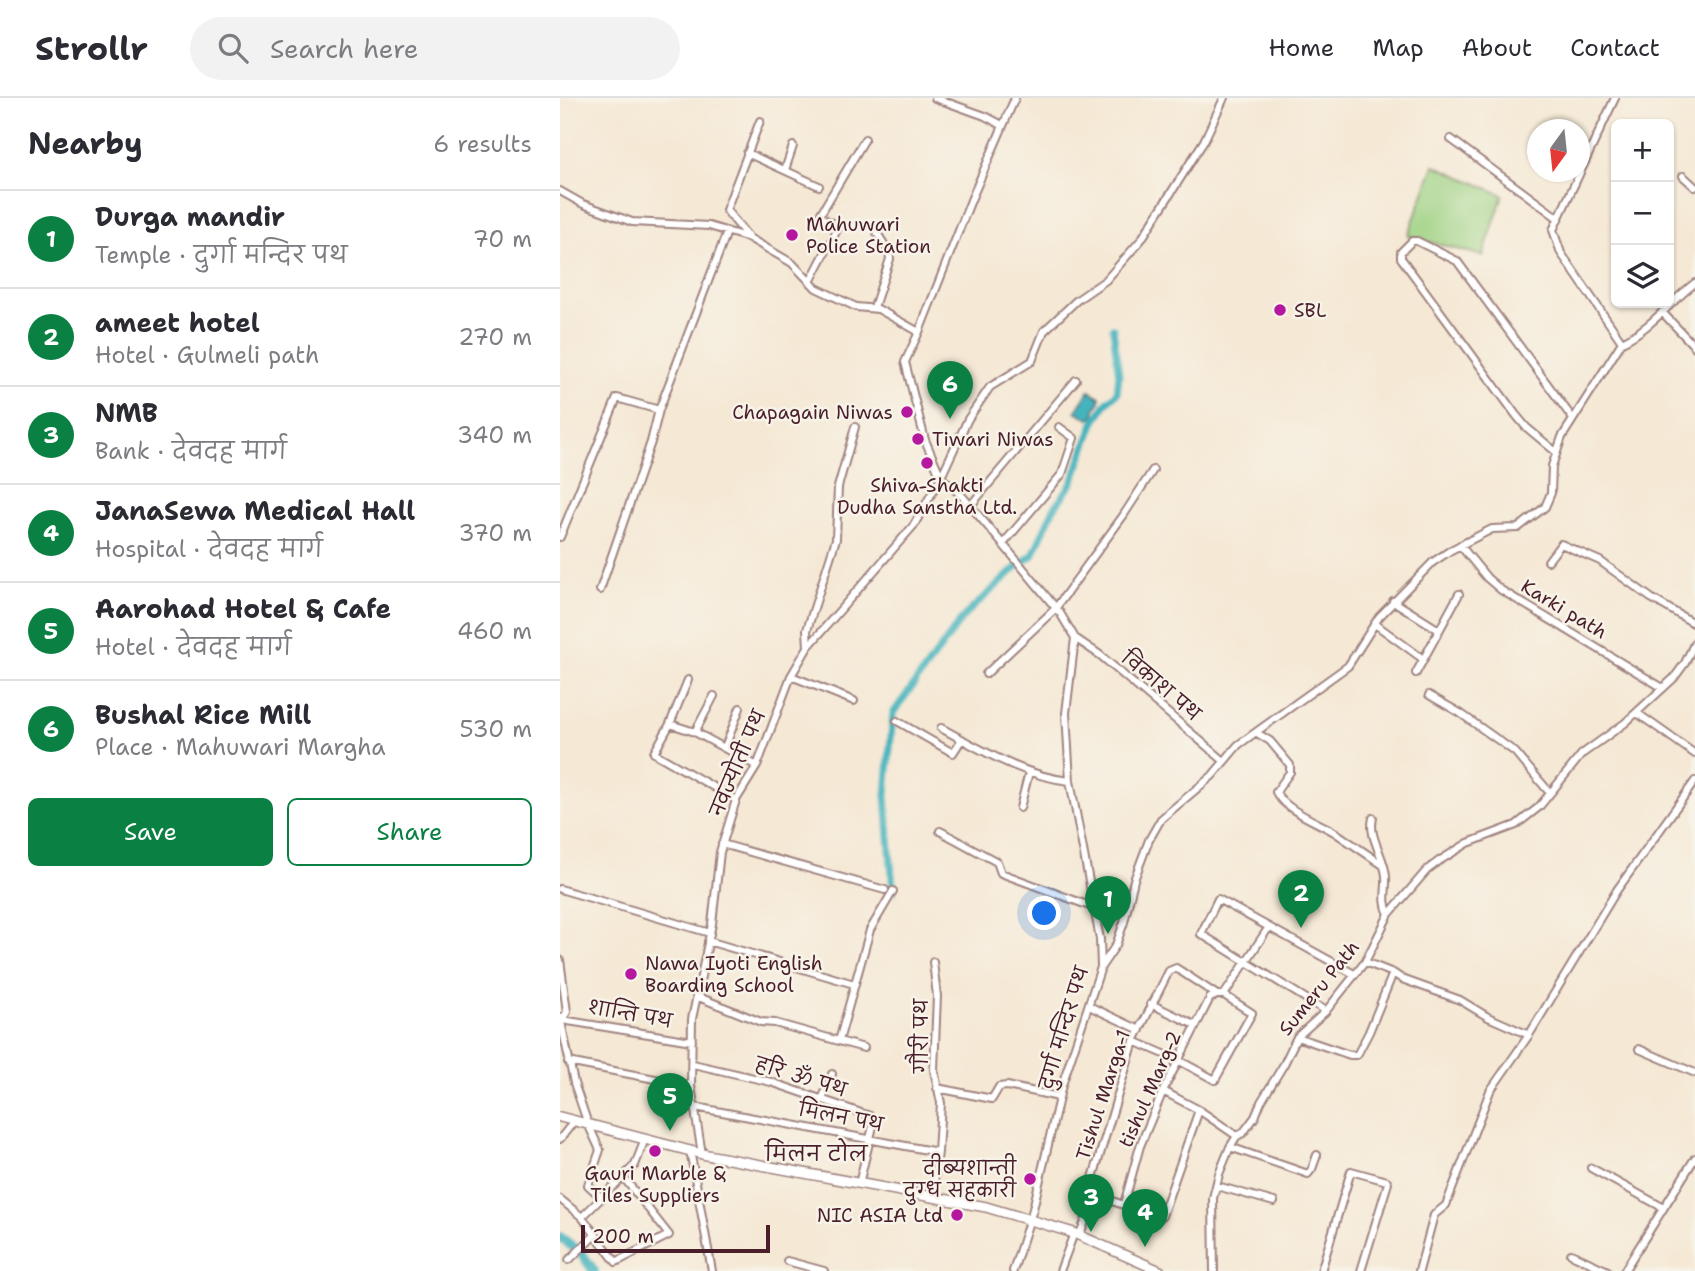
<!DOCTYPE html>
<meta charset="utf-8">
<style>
body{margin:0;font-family:"Shantell Sans","Playpen Sans Deva",sans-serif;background:#f2f2f3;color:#2b2b33}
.controls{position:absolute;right:21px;top:21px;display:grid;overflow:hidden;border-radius:10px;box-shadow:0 2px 5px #0004}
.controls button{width:63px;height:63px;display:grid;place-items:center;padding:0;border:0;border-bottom:2px solid #e1e1e2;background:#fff;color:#2b2b33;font:35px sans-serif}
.compass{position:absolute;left:967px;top:21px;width:63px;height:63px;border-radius:50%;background:#fff;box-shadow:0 2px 5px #0004;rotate:195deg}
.scale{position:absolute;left:21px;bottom:18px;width:189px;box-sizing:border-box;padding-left:7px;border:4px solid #4a1f2b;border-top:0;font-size:19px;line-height:24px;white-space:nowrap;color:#4a1f2b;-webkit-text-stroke:5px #f7f3e8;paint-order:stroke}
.you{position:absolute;left:485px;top:816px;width:24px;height:24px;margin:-18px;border:5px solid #fff;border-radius:50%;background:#1a73e8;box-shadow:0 0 0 10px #1a73e833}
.badge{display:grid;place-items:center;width:46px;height:46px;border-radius:50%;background:#0b8043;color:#fff;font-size:23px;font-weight:700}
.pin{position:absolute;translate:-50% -58px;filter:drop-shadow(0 2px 4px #0008)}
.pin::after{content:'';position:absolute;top:37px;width:24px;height:21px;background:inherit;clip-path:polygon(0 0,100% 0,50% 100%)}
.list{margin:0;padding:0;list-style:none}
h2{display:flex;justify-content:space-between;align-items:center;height:91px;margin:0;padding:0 28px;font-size:30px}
h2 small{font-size:23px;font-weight:400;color:#7c7c81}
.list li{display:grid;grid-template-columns:46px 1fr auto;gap:21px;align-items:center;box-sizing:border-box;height:98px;padding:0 28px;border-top:2px solid #e1e1e2}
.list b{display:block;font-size:26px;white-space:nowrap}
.list p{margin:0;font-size:23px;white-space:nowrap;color:#7c7c81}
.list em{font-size:23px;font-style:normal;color:#7c7c81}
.actions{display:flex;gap:14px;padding:21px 28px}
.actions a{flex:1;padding:16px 0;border:2px solid #0b8043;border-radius:10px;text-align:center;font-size:24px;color:#0b8043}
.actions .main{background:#0b8043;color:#fff}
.icon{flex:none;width:38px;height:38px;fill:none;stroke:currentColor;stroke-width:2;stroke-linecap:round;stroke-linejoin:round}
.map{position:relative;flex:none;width:1135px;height:1173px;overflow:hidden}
header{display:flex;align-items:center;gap:42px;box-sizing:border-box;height:98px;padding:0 35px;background:#fff;border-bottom:2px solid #e1e1e2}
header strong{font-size:33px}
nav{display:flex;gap:38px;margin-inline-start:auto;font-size:24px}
.search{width:490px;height:63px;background:#f2f2f3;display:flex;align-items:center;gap:18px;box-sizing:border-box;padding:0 24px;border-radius:38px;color:#7c7c81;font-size:26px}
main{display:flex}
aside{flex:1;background:#fff}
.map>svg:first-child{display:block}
.green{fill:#9ed283;stroke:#747857;stroke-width:2}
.water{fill:#45b4be;stroke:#486a74;stroke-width:2}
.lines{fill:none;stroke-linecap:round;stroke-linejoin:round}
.canal{stroke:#45b4be;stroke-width:7}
.river{stroke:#45b4be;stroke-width:10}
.minor-casing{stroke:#a08480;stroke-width:10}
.primary-casing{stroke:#a08480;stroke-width:12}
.minor{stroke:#fff;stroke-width:6}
.primary{stroke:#fff;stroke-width:9}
.poi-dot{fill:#b5179e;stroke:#f7f3e8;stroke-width:2.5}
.labels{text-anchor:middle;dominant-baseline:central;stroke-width:5;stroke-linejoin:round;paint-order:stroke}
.poi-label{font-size:19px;fill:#4a1f2b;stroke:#f7f3e8;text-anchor:start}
.street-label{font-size:19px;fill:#4a1f2b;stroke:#f7f3e8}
.neighbourhood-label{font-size:21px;fill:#4a1f2b;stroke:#f7f3e8}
</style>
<header>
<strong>Strollr</strong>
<div class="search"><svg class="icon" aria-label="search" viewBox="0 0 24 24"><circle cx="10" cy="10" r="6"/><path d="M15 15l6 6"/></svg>Search here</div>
<nav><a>Home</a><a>Map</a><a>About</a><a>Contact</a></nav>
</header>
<main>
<aside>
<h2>Nearby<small>6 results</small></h2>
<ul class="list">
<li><span class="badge">1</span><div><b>Durga mandir</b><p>Temple · दुर्गा मन्दिर पथ</p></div><em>70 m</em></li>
<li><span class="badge">2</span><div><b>ameet hotel</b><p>Hotel · Gulmeli path</p></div><em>270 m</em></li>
<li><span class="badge">3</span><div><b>NMB</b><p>Bank · देवदह मार्ग</p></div><em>340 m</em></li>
<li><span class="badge">4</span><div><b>JanaSewa Medical Hall</b><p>Hospital · देवदह मार्ग</p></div><em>370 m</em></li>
<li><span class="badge">5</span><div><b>Aarohad Hotel &amp; Cafe</b><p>Hotel · देवदह मार्ग</p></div><em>460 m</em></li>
<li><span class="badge">6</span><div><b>Bushal Rice Mill</b><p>Place · Mahuwari Margha</p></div><em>530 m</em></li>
</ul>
<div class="actions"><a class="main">Save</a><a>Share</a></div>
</aside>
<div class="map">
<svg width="1135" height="1173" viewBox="0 0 1135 1173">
<rect width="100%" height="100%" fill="#f7f3e8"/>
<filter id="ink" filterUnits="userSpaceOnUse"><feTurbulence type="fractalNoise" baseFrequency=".0143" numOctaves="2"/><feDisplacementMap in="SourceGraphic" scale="14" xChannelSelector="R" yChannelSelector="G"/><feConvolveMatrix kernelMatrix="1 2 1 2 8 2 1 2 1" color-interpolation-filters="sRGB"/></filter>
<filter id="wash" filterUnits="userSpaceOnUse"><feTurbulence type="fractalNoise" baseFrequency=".00686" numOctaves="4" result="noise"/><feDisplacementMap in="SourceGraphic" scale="28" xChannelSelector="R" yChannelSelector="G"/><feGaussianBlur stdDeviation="1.57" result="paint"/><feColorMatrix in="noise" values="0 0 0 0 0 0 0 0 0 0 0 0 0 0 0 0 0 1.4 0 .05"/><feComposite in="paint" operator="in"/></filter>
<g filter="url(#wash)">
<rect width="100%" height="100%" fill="#f5e8d4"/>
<path class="green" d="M874 67 943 97 923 158 848 138Z"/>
<path class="water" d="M529 293 540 299V303L535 311 534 319 529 321 516 313Z"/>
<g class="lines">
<path class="canal" d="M333 793 326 697 333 615 404 518 460 466 473 457 493 412 512 385 534 325 547 304 557 295 559 277 553 230"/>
<path class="river" d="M0 1139 21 1155 34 1173"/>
</g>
</g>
<g filter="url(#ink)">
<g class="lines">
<g class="minor-casing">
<path id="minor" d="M375 0 425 18 442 27
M1055 0 993 132 1001 155 1062 244
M891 41 998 120
M187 55 259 88
M225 72 233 48
M1123 78 1135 89
M0 93 23 106 72 124 149 128 189 140 232 165 256 190 296 209 318 211 359 234
M189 140 166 112 200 23
M250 184 279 128 262 120 261 115 305 41
M314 209 330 161 329 154 317 135
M1102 214 1135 249
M1062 244C1091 230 1110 204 1135 185
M996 354 966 329 956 317 841 160V154L852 143H857L897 163 1013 321
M411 407 516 282
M0 439 57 300 99 312
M443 446 502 376 514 340 499 329
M900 447 927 480 941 492 1103 590
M988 463 1001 446 1040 463 1091 500 1135 526
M40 492 91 344 99 312 167 134
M833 503 879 532
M815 526 863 561
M515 540 540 557 664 663
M248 549 247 532 276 441 278 389 295 329
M856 575 899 496
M426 576 495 511 563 418 593 372
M231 578 294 603
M869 597 900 615 955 654 990 695
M1077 615 1135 656
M337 623 393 655 402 641
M110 626 128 582
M381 630C422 652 463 678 510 683
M135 634 154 598
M697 635 710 643 730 667V674L716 694C724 712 760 725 776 735 792 746 807 756 823 767
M165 649 180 610
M176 702 94 655 110 626 135 634 197 668
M460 710 469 674
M813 720C808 739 824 757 826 778 827 792 822 803 829 816
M380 733 437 764 441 775 535 810
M162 746 325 792
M0 791 150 835
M148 843 294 886
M0 862 7 914 2 922 132 943
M373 864 377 898 374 972 381 1005 378 1054
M805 864 833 875 842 881 900 902 928 919 969 937
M541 869 556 847 564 824 574 782 589 742 601 721 652 678 678 647 788 568 819 519 873 464 891 452 932 431 958 430 985 409 991 395 992 368 1002 339 1062 244
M664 897 709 829
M136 898 201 924 215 925 304 950
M591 906 635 927
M529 908 580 932
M766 913 641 836 658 801 794 876
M0 919 14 985 28 1026 40 1052 28 1087 42 1100
M737 939 790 957H797L809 934 833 875
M279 943 310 832 333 793
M1079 951 1135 975
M8 964 131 988
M133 966 211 984 310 1018 314 1024 299 1086
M377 990 432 1001 439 989 447 988 499 999
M603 993 639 1012 677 1038
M262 1002 272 976
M135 1009 378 1054 372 1098
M0 1041 15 1022
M670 1049 748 1076 752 1071 757 1057
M130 1052 152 1173
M142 1056 131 988 132 921 152 826 160 754 176 702 197 668 231 578 248 549 354 427 381 379 408 321 430 289 472 263 484 233 517 202 546 182 581 142 644 43 664 0
M1031 1070 1102 1109
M657 1088 714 1104
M536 1097 532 1091V1083L574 943 609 873 616 870 657 897H664L692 915 655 982 618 962 574 943
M0 1101 22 1119 56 1164 109 1137 64 1080
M564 1106 580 1048 603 993 650 900 657 897
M22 1119 75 1067 85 1041
M519 1138 536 1097 599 1120 602 1118 639 1012
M1011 1156 1048 1173
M9 1162 35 1137
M227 1163 264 1173
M453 1173 473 1111 502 987 541 869 540 841 510 683 506 615 515 540 500 515 452 457 403 399 381 379 365 342 345 264 359 234 411 102 455 0
M500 1173 514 1135
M654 1173 653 1100 659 1076 670 1049 677 1038 683 1035 695 1019 701 1004 724 966 737 939 766 913 805 864 829 816 867 772 879 763 908 745 956 727 979 709 1022 656 1065 625 1114 580 1125 565 1135 544
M761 1173 791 1073 827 1083 828 1085 801 1173
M859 1173 874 1117 886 1107 930 993 969 937 1057 792 1135 683
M1064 1173 1135 1060"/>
</g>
<g class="primary-casing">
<path id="primary" d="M0 1019 142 1056 426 1109 514 1135 600 1173"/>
</g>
<use href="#minor" class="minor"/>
<use href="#primary" class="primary"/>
</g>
</g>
<g class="poi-dot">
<circle cx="232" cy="137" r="7"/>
<circle cx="720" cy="212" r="7"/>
<circle cx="347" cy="314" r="7"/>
<circle cx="358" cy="341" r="7"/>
<circle cx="367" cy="365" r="7"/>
<circle cx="71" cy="876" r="7"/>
<circle cx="95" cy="1053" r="7"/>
<circle cx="470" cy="1081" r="7"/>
<circle cx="397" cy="1117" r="7"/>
</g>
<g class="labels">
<g class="poi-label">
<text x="246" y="126">Mahuwari<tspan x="246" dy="22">Police Station</tspan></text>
<text x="734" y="212">SBL</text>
<text x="333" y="314" text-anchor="end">Chapagain Niwas</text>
<text x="372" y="341">Tiwari Niwas</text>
<text x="367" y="387" text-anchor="middle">Shiva-Shakti<tspan x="367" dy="22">Dudha Sanstha Ltd.</tspan></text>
<text x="85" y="865">Nawa Iyoti English<tspan x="85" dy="22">Boarding School</tspan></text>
<text x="456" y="1070" text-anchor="end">दीब्यशान्ती<tspan x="456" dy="22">दुग्ध सहकारी</tspan></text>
<text x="95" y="1075" text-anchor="middle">Gauri Marble &amp;<tspan x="95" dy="22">Tiles Suppliers</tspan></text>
<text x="383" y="1117" text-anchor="end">NIC ASIA Ltd</text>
</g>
<g class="street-label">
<text transform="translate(1004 511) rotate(31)">Karki path</text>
<text transform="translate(601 588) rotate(40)">विकाश पथ</text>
<text transform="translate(178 665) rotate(-67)">नवज्योती पथ</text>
<text transform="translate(759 890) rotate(-51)">Sumeru Path</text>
<text transform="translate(70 916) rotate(10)">शान्ति पथ</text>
<text transform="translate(504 930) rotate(-73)">दुर्गा मन्दिर पथ</text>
<text transform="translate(361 938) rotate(-90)">गौरी पथ</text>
<text transform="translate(241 979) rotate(17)">हरि ॐ पथ</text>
<text transform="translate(590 991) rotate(-66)">tishul Marg-2</text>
<text transform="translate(543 997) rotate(-72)">Tishul Marga-1</text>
<text transform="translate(281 1019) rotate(11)">मिलन पथ</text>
</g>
<g class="neighbourhood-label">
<text x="256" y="1056">मिलन टोल</text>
</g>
</g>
</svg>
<div class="controls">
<button>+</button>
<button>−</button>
<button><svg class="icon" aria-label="layers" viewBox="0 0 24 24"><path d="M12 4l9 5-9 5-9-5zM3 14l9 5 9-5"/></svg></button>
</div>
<svg class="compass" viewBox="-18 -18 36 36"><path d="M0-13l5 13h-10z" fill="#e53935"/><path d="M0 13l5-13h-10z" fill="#7c7c81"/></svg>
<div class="scale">200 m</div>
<div class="you"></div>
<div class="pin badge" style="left:548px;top:836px">1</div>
<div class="pin badge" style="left:741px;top:830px">2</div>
<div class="pin badge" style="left:531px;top:1134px">3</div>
<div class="pin badge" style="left:585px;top:1149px">4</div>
<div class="pin badge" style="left:110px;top:1033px">5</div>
<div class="pin badge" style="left:390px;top:321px">6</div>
</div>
</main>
